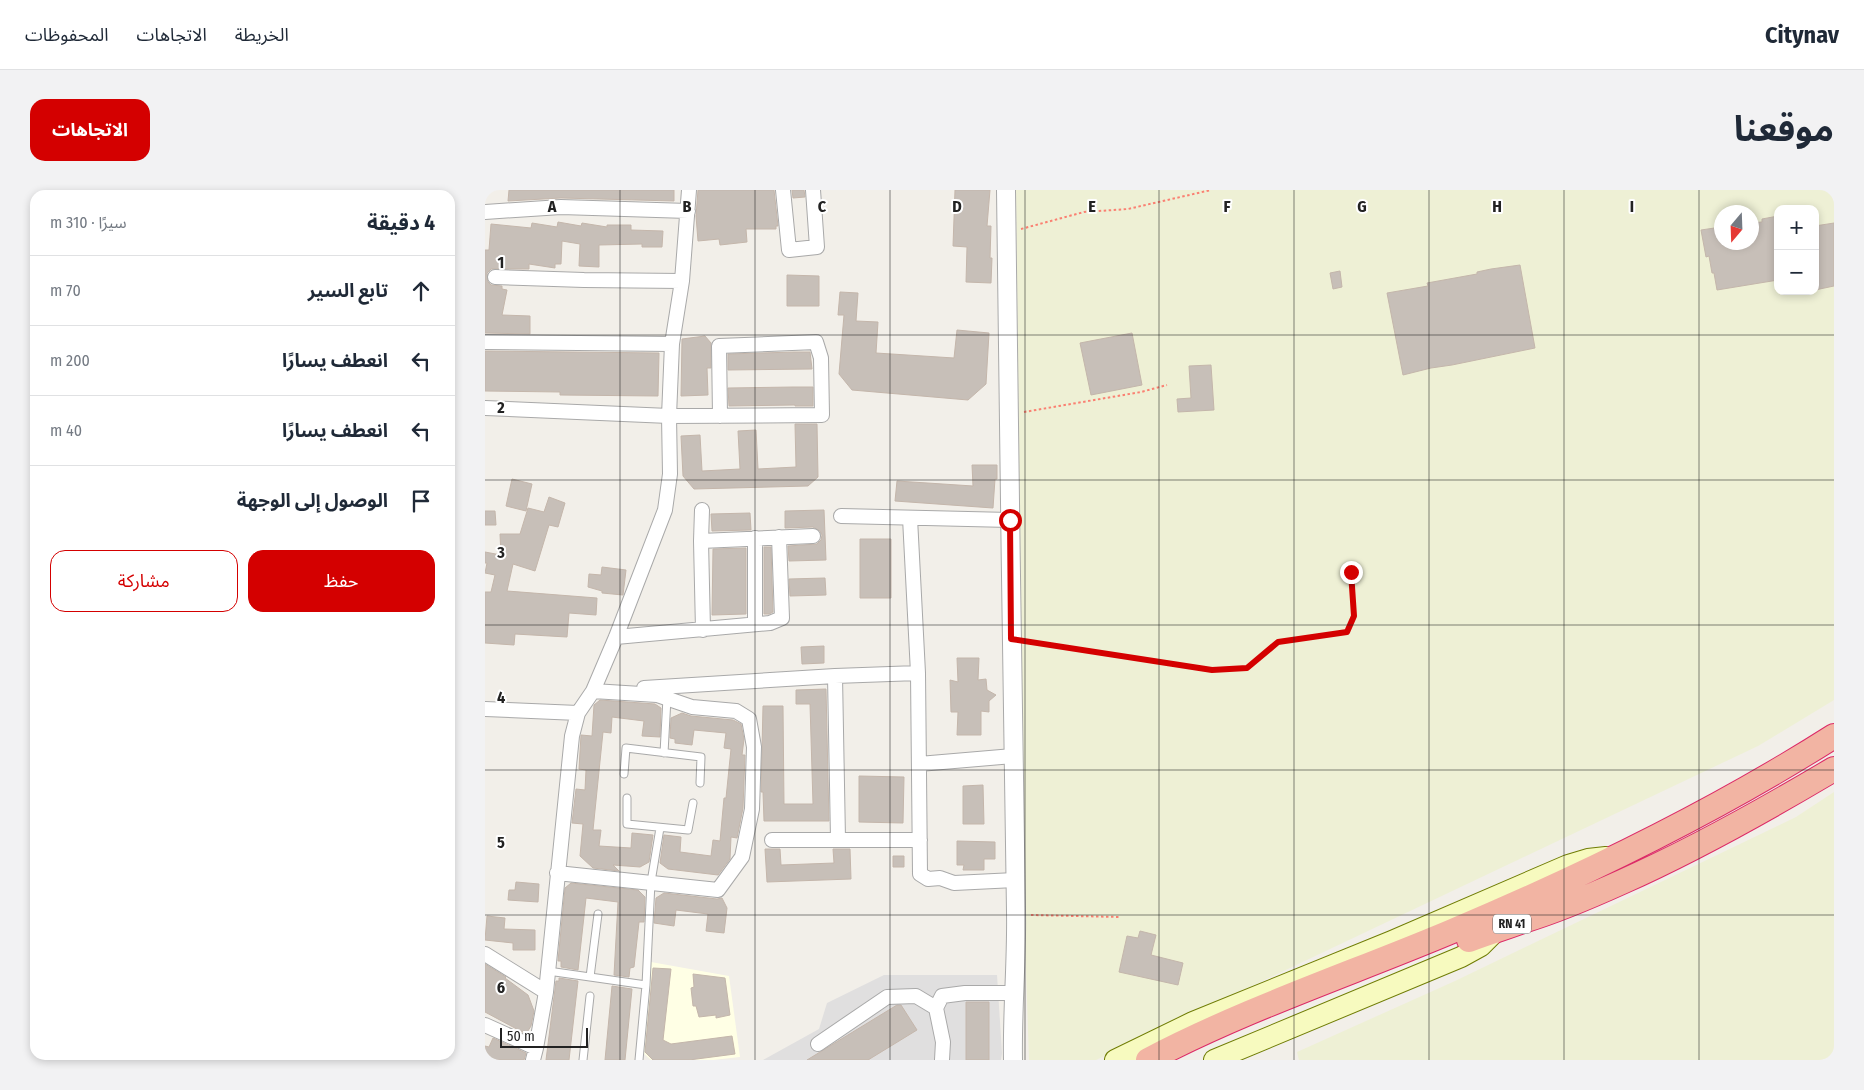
<!DOCTYPE html>
<html lang="ar">
<meta charset="utf-8">
<style>
body{margin:0;font-family:"Fira Sans Condensed","Noto Sans Arabic",sans-serif;background:#f2f2f3;color:#1f2937;direction:rtl}
.controls{position:absolute;right:15px;top:15px;display:grid;overflow:hidden;border-radius:10px;box-shadow:0 2px 8px #0003}
.controls button{width:45px;height:45px;display:grid;place-items:center;padding:0;border:0;border-bottom:1px solid #e0e1e3;background:#fff;color:#1f2937;font:25px sans-serif}
.compass{position:absolute;left:1229px;top:15px;width:45px;height:45px;border-radius:50%;background:#fff;box-shadow:0 2px 8px #0003;rotate:199deg}
.scale{position:absolute;left:15px;bottom:12px;width:88px;box-sizing:border-box;padding-left:5px;border:2px solid #222;border-top:0;font-size:14px;line-height:18px;white-space:nowrap;color:#222;-webkit-text-stroke:4px #fff;paint-order:stroke}
.stop{position:absolute;width:15px;height:15px;margin:-11px;border:4px solid #d40000;border-radius:50%;background:#fff}
.stop.end{background:#d40000;border-color:#fff;box-shadow:0 1px 5px #0008}
.list{margin:0;padding:0;list-style:none}
h2{display:flex;justify-content:space-between;align-items:center;height:65px;margin:0;padding:0 20px;font-size:21px}
h2 small{font-size:16px;font-weight:400;color:#747a83}
.list li{display:grid;grid-template-columns:32px 1fr auto;gap:15px;align-items:center;box-sizing:border-box;height:70px;padding:0 20px;border-top:1px solid #e0e1e3}
.list b{display:block;font-size:19px;white-space:nowrap}
.list em{font-size:16px;font-style:normal;color:#747a83}
.actions{display:flex;gap:10px;padding:15px 20px}
.actions a{flex:1;padding:11px 0;border:1px solid #d40000;border-radius:15px;text-align:center;font-size:18px;color:#d40000}
.actions .main{background:#d40000;color:#fff}
.icon{flex:none;width:28px;height:28px;fill:none;stroke:currentColor;stroke-width:2;stroke-linecap:round;stroke-linejoin:round}
.map{position:relative;flex:none;width:1349px;height:870px;overflow:hidden;direction:ltr;border-radius:15px}
header{display:flex;align-items:center;gap:30px;box-sizing:border-box;height:70px;padding:0 25px;background:#fff;border-bottom:1px solid #e0e1e3}
header strong{font-size:24px}
nav{display:flex;gap:28px;margin-inline-start:auto;font-size:18px}
.intro{display:flex;align-items:center;justify-content:space-between;box-sizing:border-box;height:120px;padding:0 30px}
h1{margin:0;font-size:35px}
.button{padding:12px 22px;border-radius:15px;background:#d40000;color:#fff;font-size:18px;font-weight:700}
main{display:flex;gap:30px;padding:0 30px}
aside{flex:1;background:#fff;border-radius:15px;box-shadow:0 2px 8px #0003}
.map>svg:first-child{display:block}
.residential{fill:#e0dfdf}
.education{fill:#ffffe5}
.farmland{fill:#eef0d5;fill-rule:evenodd}
.building{fill:#c7bfb8;stroke:#c4b6ab}
.lines{fill:none;stroke-linecap:round;stroke-linejoin:round}
.service-casing{stroke:#a9a9a9;stroke-width:9}
.minor-casing{stroke:#a9a9a9;stroke-width:16}
.tertiary-casing{stroke:#a9a9a9;stroke-width:20}
.secondary-casing{stroke:#707d05;stroke-width:22}
.trunk-casing{stroke:#dc2a67;stroke-width:26}
.path{stroke:#fa8072;stroke-width:2;stroke-dasharray:2.5 2.5;stroke-linecap:butt}
.service{stroke:#fff;stroke-width:7}
.minor{stroke:#fff;stroke-width:14}
.tertiary{stroke:#fff;stroke-width:18}
.secondary{stroke:#f7fabf;stroke-width:20}
.trunk{stroke:#f2b4a3;stroke-width:24}
.route{stroke:#d40000;stroke-width:6}
.grid{fill:none;stroke:#222;stroke-width:1;stroke-opacity:0.55}
.labels{text-anchor:middle;dominant-baseline:central;stroke-width:4;stroke-linejoin:round;paint-order:stroke}
.shield{fill:#fff;stroke:#646464;stroke-width:1}
.shield-label{font-size:12px;font-weight:bold;fill:#222}
.grid-label{font-size:16px;text-anchor:middle;font-weight:bold;fill:#222;stroke:#fff;stroke-width:4;stroke-linejoin:round;paint-order:stroke}
</style>
<header>
<strong>Citynav</strong>
<nav><a>الخريطة</a><a>الاتجاهات</a><a>المحفوظات</a></nav>
</header>
<div class="intro"><h1>موقعنا</h1><a class="button">الاتجاهات</a></div>
<main>
<div class="map">
<svg width="1349" height="870" viewBox="0 0 1349 870">
<rect width="100%" height="100%" fill="#f2efe9"/>
<path class="residential" d="M399 785H512L517 863 516 870H278L334 839 342 813Z"/>
<path class="education" d="M166 772 244 786 255 867 228 870H166L158 863Z"/>
<path class="farmland" d="M531 0H1349V510L1273 556 611 870H544L539 719ZM1293 19H1330V101H1293ZM1236 22H1266V52H1236Z
M1349 602V870H814L812 862 970 791 1311 627Z"/>
<path class="building" d="M24 0H189V11L76 8 23 11Z
M213 0H289L293 36H291V39H261L262 52 235 55 234 49 213 51 211 26Z
M307 0H319L320 7 308 8Z
M470 0H505L502 36H506L505 68H507L506 93 481 92 482 57 468 56Z
M1293 26V90L1232 100 1229 83H1227L1224 66 1221 67 1216 40 1236 37V52H1266V33L1277 32V29Z
M73 32 96 36 97 33 122 37V35H146V40L178 41 177 57H157V54L114 55V77L94 76 95 54 77 51 76 74H70V78L44 74V79H6L2 83 3 92 6 95 17 96V99L22 100 17 125 45 126V144L0 143V60H4L6 34 46 38 47 33 72 37Z
M1349 33V96L1330 100V36Z
M1035 75 1050 158 967 175 946 178 918 185 902 103 943 96 942 93 992 84V82L1006 79Z
M855 81 857 97 848 99 845 83Z
M302 85 334 86V116H302Z
M355 102 373 103 371 131 393 132 391 163 469 168 472 140 504 143 501 194 483 210 367 200 354 184 359 125H353Z
M647 143 657 195 606 205 595 153Z
M220 146 226 153V178H222L223 205 196 206 197 149Z
M0 161 174 163 173 206 75 205V202L0 201Z
M309 162H325L327 179 243 180V164Z
M726 175 729 220 693 222 692 209 706 208 704 176Z
M308 197H328V216H310V215L244 216 243 198Z
M310 234H332L333 287 323 296 209 299 198 286 196 246 215 245 217 281 255 279 253 241 271 240 273 279 311 277Z
M487 275H512V289H510L508 318 410 311 412 291 488 296Z
M27 289 47 294 41 321 21 316Z
M64 307 80 313 73 337 64 335 50 381 28 374 22 401 112 408 111 425 84 423 82 447 30 444 29 455 0 453V402H6L10 385 0 383 2 373H0V362L16 365 15 344H35L43 318 59 322Z
M339 320 341 370 304 371 303 356 332 354 336 350 337 345 335 341 328 337 300 338V321Z
M0 321H10L11 335H0Z
M265 323 266 340 227 341 226 324Z
M375 349H406V408H375Z
M279 357H286L288 422 284 424H279Z
M261 358V424L227 425 228 359Z
M117 377 141 380 138 405 117 403V401L103 397 104 384 116 385Z
M340 388 341 405 305 406 304 389Z
M339 456V473L317 474 316 457Z
M472 468H494L493 490 501 489 502 500 511 505 504 511V522L496 521V545H472L473 522H466L465 490 473 492Z
M341 499 344 631H279L278 602H276L278 516H298L299 614H328L325 514H311V500Z
M115 510 170 514 176 518 175 547 157 546 159 531 127 527 126 543 118 542 108 640H116L114 656 146 658 147 643 168 645 164 672 155 677 128 675 134 681 108 678 95 666 98 634 87 633 91 599 100 600 101 580 94 579 96 545 107 546 109 515Z
M197 523 206 526 248 530 256 534 259 549 257 565H260L258 618 252 648 246 647 245 669 233 685 183 679 175 673 179 645 196 647 195 662 226 666 228 650 235 651 239 608H241L246 559 239 558 241 543 209 540 207 555 190 553V549L185 548 186 528Z
M374 586 419 587 418 633 374 632Z
M498 595 499 634H478V596Z
M472 651 510 652V669H499V680H478L479 675H472Z
M280 659H295L296 675 349 673 348 659H365L366 689 282 692Z
M408 666H419V677H408Z
M31 692 54 694 53 712 23 710 24 700H30Z
M86 693 153 700 160 707 159 732H154L149 777 145 778 144 787 129 785 133 712 101 708 93 780 76 777V771H73L80 698Z
M179 703 232 709 237 708 242 718 239 743 221 741 223 724 191 720 189 736 169 733 171 708Z
M2 726 20 728 19 739 50 740V760H28V753L0 750Z
M655 741 671 745 666 765 698 773 693 795 634 782 642 746 653 748Z
M0 774 21 787 20 788 43 805 49 821 46 836 41 844 0 822Z
M168 778 186 779 178 850 186 854 247 846 250 864 204 870H168L160 862Z
M208 784 240 788 245 825 231 828V825L214 827 211 816H208L206 798 209 797Z
M74 788 93 791 84 870H61L71 791H74Z
M127 796 147 799 140 870H120Z
M481 812H504V870H481Z
M412 815H416L432 840 383 870H322Z
M8 848 41 863 39 870H0V856L4 857Z"/>
<g class="lines">
<g class="service-casing">
<path id="service" d="M179 563 182 508
M139 584 141 558 216 567 215 593
M142 608V634L203 640 208 613
M63 781 161 795
M105 787 113 724
M98 870 105 806
M154 870 161 795 166 692 175 638"/>
</g>
<g class="minor-casing">
<path id="minor" d="M298 0 304 60 332 57 328 0
M0 22 76 17 203 21
M10 87 99 90 197 91
M0 152 187 154
M0 218 184 226 337 225 336 168 331 152 234 156 235 226
M217 320 216 351 218 440
M356 326 525 330
M425 328 433 483 435 684 443 689 455 688 469 693 530 690
M270 348V434
M216 351 328 346
M131 447 285 433 297 428 294 347
M350 486 353 649
M159 498 350 486 433 483
M0 519 93 523
M434 574 528 566
M287 650H435
M72 683 233 700 257 667 267 619 269 557 264 529 251 521 207 517 172 505 108 501
M0 764 61 802
M0 835 51 858
M333 854 402 807 431 806 451 818
M48 870 51 858 61 802 87 546 93 523 108 501 131 447 180 320 185 284 184 226 187 154 197 91 204 0
M457 870 458 852 451 818 457 806 480 803H528"/>
</g>
<g class="tertiary-casing">
<path id="tertiary" d="M521 0C524 240 527 481 531 721 532 771 527 820 528 870"/>
</g>
<g class="secondary-casing">
<path id="secondary" d="M630 870 708 832 907 751 1083 675 1103 669 1121 667
M729 870 976 767 996 756 1008 744"/>
</g>
<g class="trunk-casing">
<path id="trunk" d="M984 750C1003 743 1022 737 1041 730 1074 720 1106 706 1137 692 1211 659 1280 620 1349 579
M663 870C760 819 865 784 965 742 1098 686 1228 623 1349 546"/>
</g>
<path class="path" d="M536 39 599 22 643 19 726 0
M539 222 656 202 682 195
M541 451 727 480 762 478 793 452 862 442 869 426 866 382
M546 725 634 727"/>
<use href="#service" class="service"/>
<use href="#minor" class="minor"/>
<use href="#tertiary" class="tertiary"/>
<use href="#secondary" class="secondary"/>
<use href="#trunk" class="trunk"/>
</g>
<g class="lines">
<path class="route" d="M525 330 526 449 727 480 762 478 793 452 862 442 869 426 866 382"/>
</g>
<path class="grid" d="M135 0V870M270 0V870M405 0V870M540 0V870M674 0V870M809 0V870M944 0V870M1079 0V870M1214 0V870M0 145H1349M0 290H1349M0 435H1349M0 580H1349M0 725H1349"/>
<g class="labels">
<rect class="shield" x="1008" y="724.5" width="38" height="19" rx="4"/>
<g class="shield-label">
<text x="1027" y="734">RN 41</text>
</g>
</g>
<g class="grid-label">
<text x="67" y="22">A</text>
<text x="202" y="22">B</text>
<text x="337" y="22">C</text>
<text x="472" y="22">D</text>
<text x="607" y="22">E</text>
<text x="742" y="22">F</text>
<text x="877" y="22">G</text>
<text x="1012" y="22">H</text>
<text x="1147" y="22">I</text>
<text x="16" y="78">1</text>
<text x="16" y="223">2</text>
<text x="16" y="368">3</text>
<text x="16" y="513">4</text>
<text x="16" y="658">5</text>
<text x="16" y="803">6</text>
</g>
</svg>
<div class="controls">
<button>+</button>
<button>−</button>
</div>
<svg class="compass" viewBox="-18 -18 36 36"><path d="M0-13l5 13h-10z" fill="#e53935"/><path d="M0 13l5-13h-10z" fill="#747a83"/></svg>
<div class="scale">50 m</div>
<div class="stop" style="left:525px;top:330px"></div>
<div class="stop end" style="left:866px;top:382px"></div>
</div>
<aside>
<h2>4 دقيقة<small>سيرًا · 310 m</small></h2>
<ul class="list">
<li><svg class="icon" aria-label="ahead" viewBox="0 0 24 24"><path d="M12 20V5M6 11l6-6 6 6"/></svg><div><b>تابع السير</b></div><em>70 m</em></li>
<li><svg class="icon" aria-label="left" viewBox="0 0 24 24"><path d="M17 20v-9H6M10 6l-5 5 5 5"/></svg><div><b>انعطف يسارًا</b></div><em>200 m</em></li>
<li><svg class="icon" aria-label="left" viewBox="0 0 24 24"><path d="M17 20v-9H6M10 6l-5 5 5 5"/></svg><div><b>انعطف يسارًا</b></div><em>40 m</em></li>
<li><svg class="icon" aria-label="arrive" viewBox="0 0 24 24"><path d="M6 21V4h12l-3 4 3 4H6"/></svg><div><b>الوصول إلى الوجهة</b></div></li>
</ul>
<div class="actions"><a class="main">حفظ</a><a>مشاركة</a></div>
</aside>
</main>
